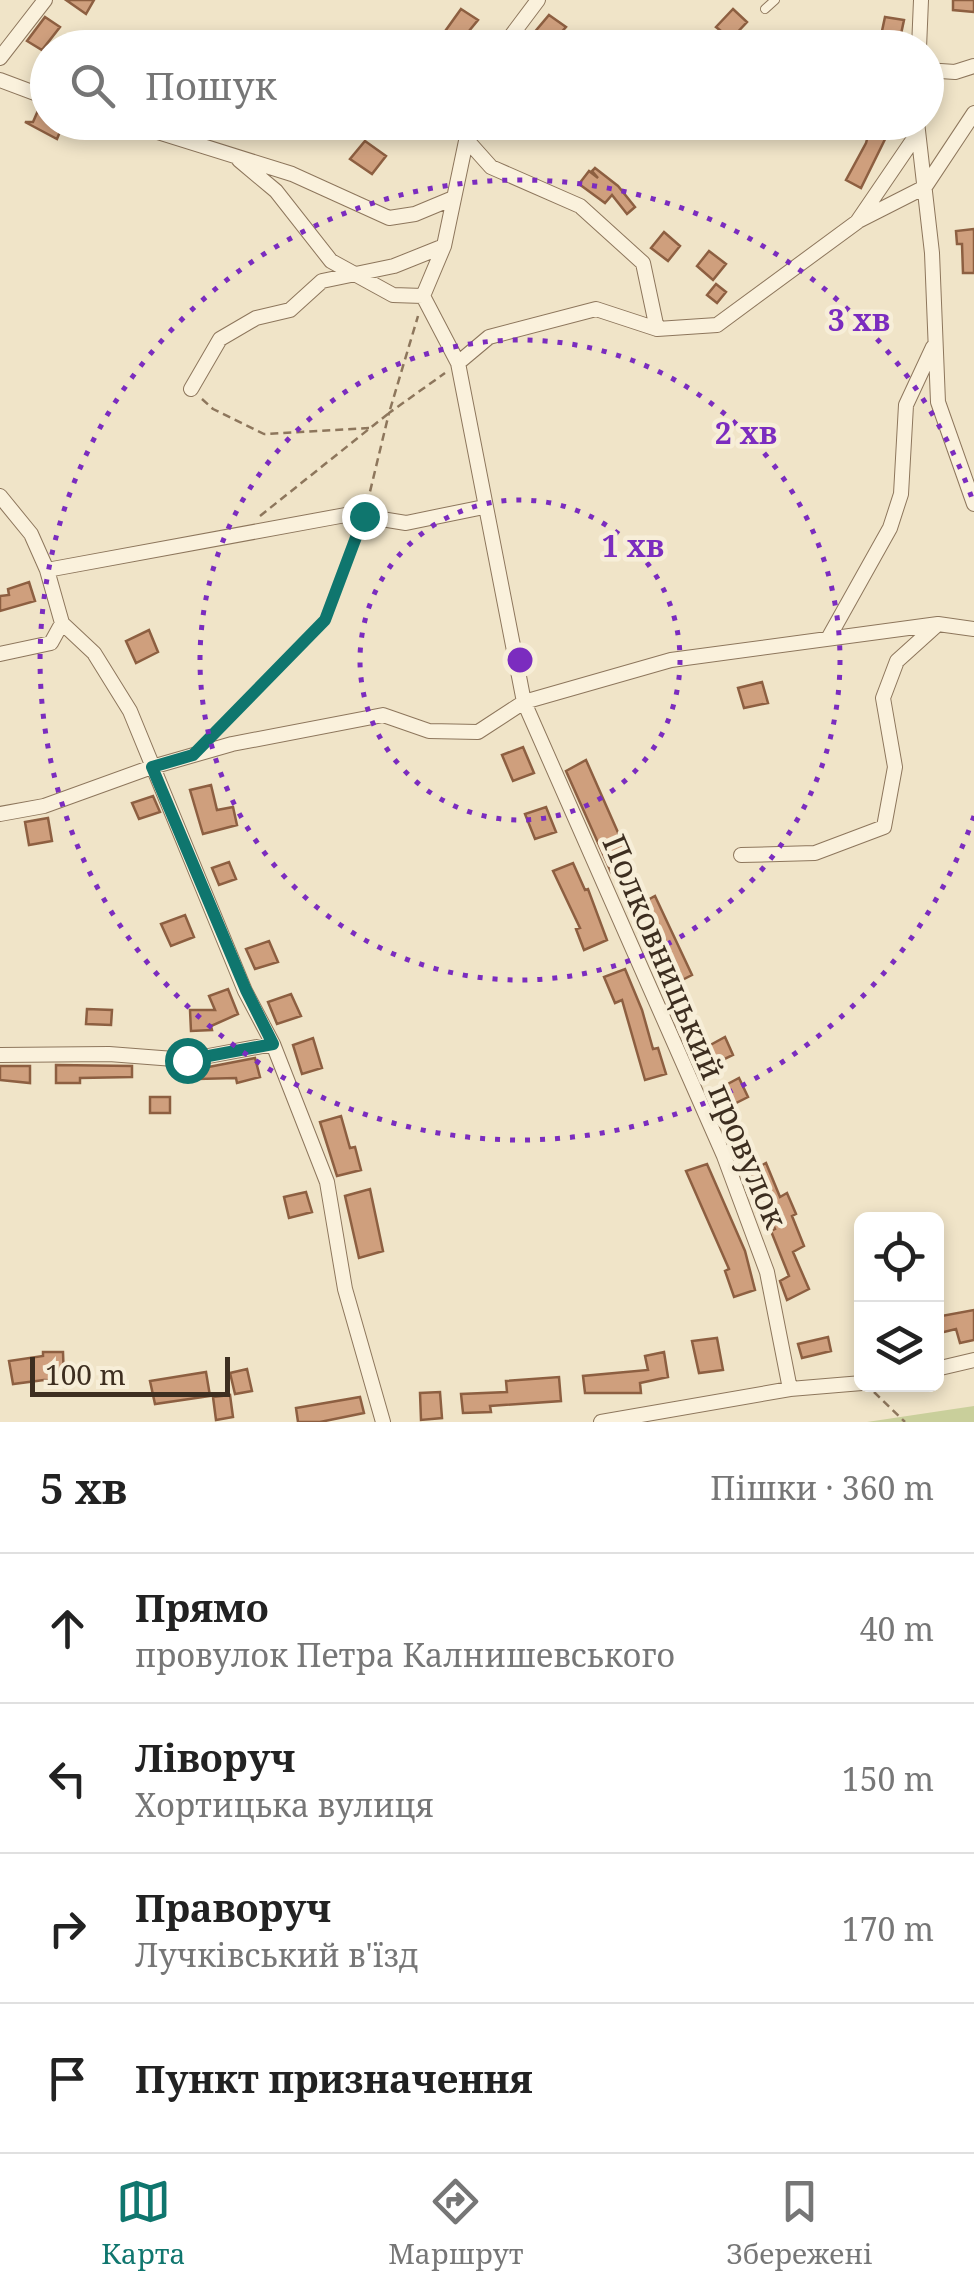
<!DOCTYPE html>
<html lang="uk">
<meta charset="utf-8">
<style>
body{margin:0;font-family:"Noto Serif",serif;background:#f6f6f6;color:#222}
.controls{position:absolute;right:30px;bottom:30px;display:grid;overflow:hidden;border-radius:15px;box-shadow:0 5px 15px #0003}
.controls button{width:90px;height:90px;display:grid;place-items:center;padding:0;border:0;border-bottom:2px solid #e0e0e0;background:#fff;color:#222;font:50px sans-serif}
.scale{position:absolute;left:30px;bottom:25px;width:200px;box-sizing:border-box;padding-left:10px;border:5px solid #3d2e20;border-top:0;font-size:28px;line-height:35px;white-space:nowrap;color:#3d2e20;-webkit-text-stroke:8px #f7eed8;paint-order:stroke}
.stop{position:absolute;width:30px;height:30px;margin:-22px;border:8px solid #0f766e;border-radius:50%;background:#fff}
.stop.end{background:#0f766e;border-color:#fff;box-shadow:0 2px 10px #0008}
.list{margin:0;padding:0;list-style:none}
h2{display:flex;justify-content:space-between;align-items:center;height:130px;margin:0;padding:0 40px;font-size:42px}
h2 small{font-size:32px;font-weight:400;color:#767676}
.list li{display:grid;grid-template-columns:65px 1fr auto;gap:30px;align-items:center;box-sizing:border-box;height:150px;padding:0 40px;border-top:2px solid #e0e0e0}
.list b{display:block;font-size:38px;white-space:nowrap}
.list p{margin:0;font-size:32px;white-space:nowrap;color:#767676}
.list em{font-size:32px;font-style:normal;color:#767676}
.icon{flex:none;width:55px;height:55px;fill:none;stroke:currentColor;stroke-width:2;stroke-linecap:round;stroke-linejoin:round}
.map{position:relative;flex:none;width:974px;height:1422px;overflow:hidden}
.search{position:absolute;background:#fff;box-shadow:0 5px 15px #0003;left:30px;right:30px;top:30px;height:110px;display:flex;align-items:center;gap:25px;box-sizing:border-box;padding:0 35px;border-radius:55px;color:#767676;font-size:38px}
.sheet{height:730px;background:#fff}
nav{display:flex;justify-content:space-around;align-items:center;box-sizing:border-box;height:140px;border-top:2px solid #e0e0e0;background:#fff;font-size:28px;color:#767676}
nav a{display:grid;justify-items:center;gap:5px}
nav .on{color:#0f766e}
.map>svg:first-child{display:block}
.green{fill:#c9cf9b}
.building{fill:#cf9f7d;stroke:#8d5f41;stroke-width:2.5}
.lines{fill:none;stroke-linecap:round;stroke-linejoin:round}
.service-casing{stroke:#8d765c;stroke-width:10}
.minor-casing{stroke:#8d765c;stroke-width:16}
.path{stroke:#8d765c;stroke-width:2.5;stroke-dasharray:8 5;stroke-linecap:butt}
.service{stroke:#faf1dc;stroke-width:8}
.minor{stroke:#faf1dc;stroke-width:14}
.route{stroke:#0f766e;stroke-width:12}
.ring{fill:none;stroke:#7b2cbf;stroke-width:5;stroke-dasharray:5 10}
.labels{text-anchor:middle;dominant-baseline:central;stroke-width:9;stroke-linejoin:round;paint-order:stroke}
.street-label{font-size:32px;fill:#3d2e20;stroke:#f7eed8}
.centre{fill:#7b2cbf;stroke:#f7eed8;stroke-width:5}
.ring-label{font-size:30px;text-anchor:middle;font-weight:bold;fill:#7b2cbf;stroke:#f7eed8;stroke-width:9;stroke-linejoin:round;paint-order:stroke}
</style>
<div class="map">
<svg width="974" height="1422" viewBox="0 0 974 1422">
<rect width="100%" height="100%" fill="#f0e4c8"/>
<path class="green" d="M974 1406V1422H867Z"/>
<path class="building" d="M66 0H94L86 14Z
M953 0H974V12L953 10Z
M461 9 478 20 455 48H433Z
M733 9 747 22 731 39 716 27Z
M549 15 566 27 550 45 533 34Z
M45 17 60 27 42 50 27 41Z
M885 17 904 20 901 34 882 31Z
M40 106 48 110V122H64L57 139 25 122H33Z
M872 122 892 125 861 188 846 180 866 143Z
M365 141 386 156 372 174 350 159Z
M595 168 618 186 635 207 627 214 612 195 605 203 579 184 589 171 598 178 592 171Z
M974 229V273H963L962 244H957L956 231Z
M664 232 680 246 668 261 651 248Z
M709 251 726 264 713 280 697 266Z
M716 284 726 292 717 303 707 295Z
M29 582 35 601 0 611V596L9 595 8 589Z
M149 630 158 652 136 663 126 641Z
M762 682 768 703 744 708 738 688Z
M523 747 534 773 513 781 502 755Z
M586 760 631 862 611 872 566 771Z
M211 785 217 810 233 807 237 825 203 834 190 790Z
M153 796 160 812 139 819 132 803Z
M546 807 556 832 535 839 525 814Z
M48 818 52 841 29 845 25 822Z
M229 862 236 879 219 885 212 868Z
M573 863 585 890 588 889 607 940 584 950 576 929 580 928 553 871Z
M655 896 692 975 670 986 633 908Z
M185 915 194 937 171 946 161 924Z
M269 941 278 962 255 969 246 949Z
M625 969 642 1010 653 1049 658 1048 666 1074 645 1080 622 1000 615 1003 604 977Z
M228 989 238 1014 211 1026 212 1030 191 1031 190 1010H215L209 996Z
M291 994 301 1016 277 1024 268 1002Z
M87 1009 112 1010 111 1025 86 1024Z
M725 1037 733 1055 710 1066 703 1049Z
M313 1038 322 1068 302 1074 293 1045Z
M255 1058 260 1077 237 1083 236 1078 198 1079V1069Z
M56 1065 132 1066V1077L80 1078V1083H56Z
M0 1066H30V1083L0 1080Z
M739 1078 748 1097 730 1106 722 1087Z
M150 1097H170V1113H150Z
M341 1116 350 1148 355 1147 361 1170 337 1176 320 1122Z
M766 1163 780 1197 787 1193 796 1214 792 1216 804 1246 793 1252 809 1289 787 1300 780 1281 789 1276 771 1231 775 1229 749 1172Z
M707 1164 745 1251 755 1290 734 1297 725 1271 729 1269 686 1171Z
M370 1189 383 1251 359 1258 345 1196Z
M306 1192 312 1212 289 1218 284 1197Z
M974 1310V1340L960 1343 956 1329 936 1334V1317Z
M828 1337 831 1351 802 1358 798 1344Z
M717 1338 723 1370 699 1373 692 1341Z
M43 1352H63L64 1381 44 1380 13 1384 9 1361 43 1356Z
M664 1352 668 1377 640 1383 641 1393H585L583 1376 648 1370 645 1356Z
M247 1369 252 1391 235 1394 230 1373Z
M206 1372 210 1396 155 1404 150 1381Z
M559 1377 561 1401 490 1406 491 1412 463 1413 461 1394 507 1392 506 1381Z
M440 1392 442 1418 421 1420 420 1393Z
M230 1395 233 1417 216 1420 213 1397Z
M360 1397 364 1413 320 1422H298L296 1408Z"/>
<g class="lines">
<g class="service-casing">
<path id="service" d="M765 9 775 0"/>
</g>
<g class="minor-casing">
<path id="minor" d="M502 48 538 0
M919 48 921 0
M0 58 45 0
M926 70 955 72 974 66
M0 80 48 98
M126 122 292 174 389 218 415 214 451 199
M470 122 444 246 423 296 458 363 524 702 724 1156 767 1272 790 1389
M917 122 932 253 938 402 974 504
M466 139 491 167 580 206 643 263 657 329
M239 160 276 191 331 261 393 295 423 296
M858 221 925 187 974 113
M458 363 489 337 596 309 657 329 717 325 857 222 917 134
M191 389 220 339 256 318 290 310 322 281 394 266 444 246
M0 496 31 534 47 570 62 623 94 653 130 711 245 991 273 1044 327 1182 345 1289 383 1422
M47 570 351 514 406 523 484 507
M829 637 890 528 901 494 906 405 933 347
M0 654 51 643 62 623
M0 814 44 806 152 767 232 744 383 715 429 731 478 732 524 702 671 660 938 624 974 629
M741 855 815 853 884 827 895 767 883 698 897 661 938 624
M0 1055 109 1054 187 1060 273 1044
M936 1369 974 1360
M601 1422 790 1389 862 1383"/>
</g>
<path class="path" d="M202 399 213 409 264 434 369 428
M367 504 389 413 445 373
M260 516 389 413 418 316
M212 735 325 620 359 530
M874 1392 905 1422"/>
<use href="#service" class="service"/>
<use href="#minor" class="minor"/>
</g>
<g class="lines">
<path class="route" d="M187 1060 273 1044 246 990 152 767 193 755 325 620 364 516"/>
</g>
<g class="ring">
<circle cx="520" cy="660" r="160"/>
<circle cx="520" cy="660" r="320"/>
<path d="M974 816A480 480 0 1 1 974 504"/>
</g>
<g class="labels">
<g class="street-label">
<text transform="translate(696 1031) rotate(67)">Полковницький провулок</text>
</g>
</g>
<circle cx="520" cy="660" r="15" class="centre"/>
<g class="ring-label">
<text x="859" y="331">3 хв</text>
<text x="746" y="444">2 хв</text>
<text x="633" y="557">1 хв</text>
</g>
</svg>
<div class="controls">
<button><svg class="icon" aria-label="locate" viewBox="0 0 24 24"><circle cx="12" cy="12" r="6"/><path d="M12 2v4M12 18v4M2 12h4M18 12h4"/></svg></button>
<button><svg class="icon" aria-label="layers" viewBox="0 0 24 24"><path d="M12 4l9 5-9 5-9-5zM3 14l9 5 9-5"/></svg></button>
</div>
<div class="scale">100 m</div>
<div class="stop" style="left:187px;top:1060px"></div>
<div class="stop end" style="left:364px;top:516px"></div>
<div class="search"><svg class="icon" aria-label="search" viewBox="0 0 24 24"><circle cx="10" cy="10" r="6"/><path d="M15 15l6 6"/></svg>Пошук</div>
</div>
<section class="sheet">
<h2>5 хв<small>Пішки · 360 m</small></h2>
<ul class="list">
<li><svg class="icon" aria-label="ahead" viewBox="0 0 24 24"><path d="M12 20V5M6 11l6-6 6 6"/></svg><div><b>Прямо</b><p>провулок Петра Калнишевського</p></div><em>40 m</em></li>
<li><svg class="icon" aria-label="left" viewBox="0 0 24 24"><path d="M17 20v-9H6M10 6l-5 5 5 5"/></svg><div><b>Ліворуч</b><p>Хортицька вулиця</p></div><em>150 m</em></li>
<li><svg class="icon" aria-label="right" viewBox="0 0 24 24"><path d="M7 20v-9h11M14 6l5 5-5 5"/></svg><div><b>Праворуч</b><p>Лучківський в'їзд</p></div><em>170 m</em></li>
<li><svg class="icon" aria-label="arrive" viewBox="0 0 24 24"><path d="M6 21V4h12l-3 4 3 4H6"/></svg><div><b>Пункт призначення</b></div></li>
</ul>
</section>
<nav>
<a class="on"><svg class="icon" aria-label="map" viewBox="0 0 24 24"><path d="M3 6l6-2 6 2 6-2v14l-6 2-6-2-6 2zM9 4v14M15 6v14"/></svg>Карта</a>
<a><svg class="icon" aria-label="directions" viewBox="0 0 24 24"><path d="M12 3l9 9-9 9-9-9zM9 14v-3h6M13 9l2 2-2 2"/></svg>Маршрут</a>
<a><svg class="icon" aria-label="saved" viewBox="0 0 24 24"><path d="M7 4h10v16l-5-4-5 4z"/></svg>Збережені</a>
</nav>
